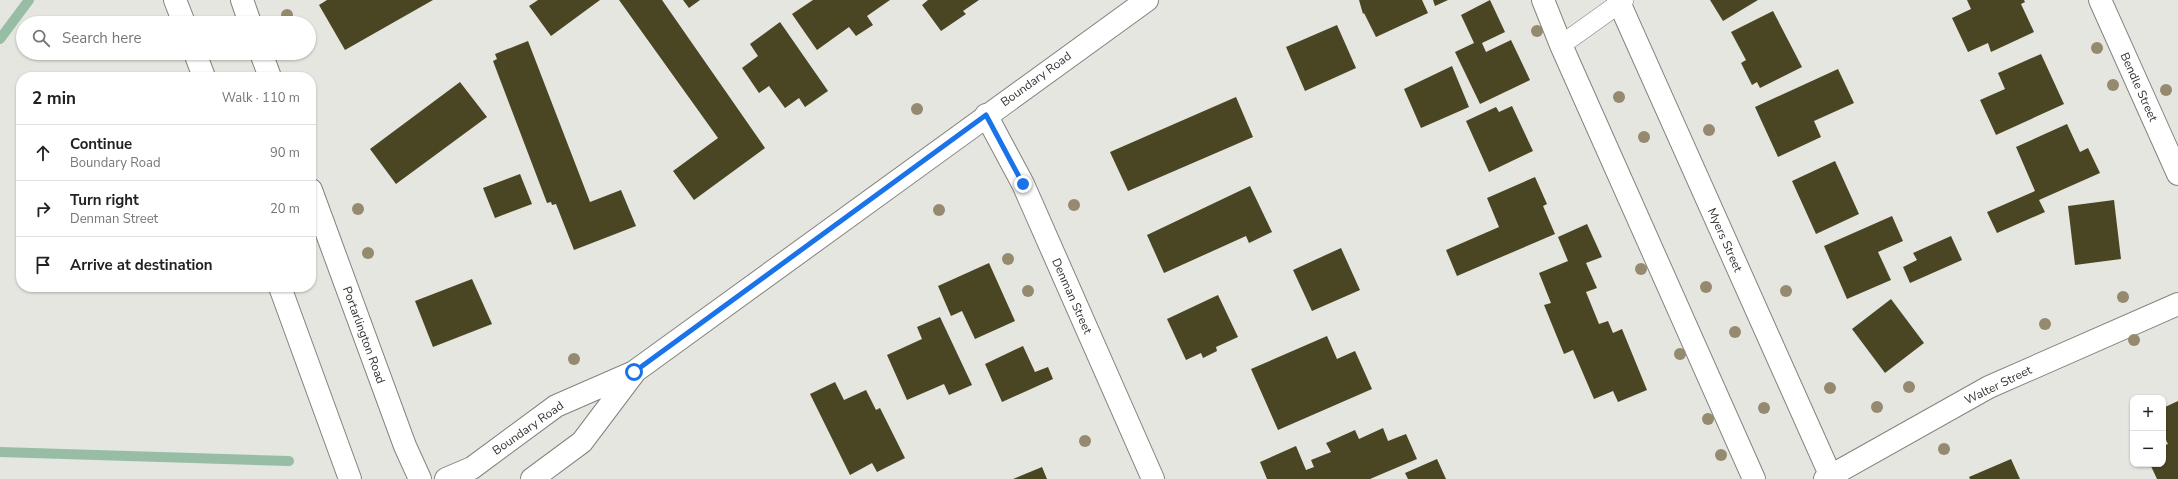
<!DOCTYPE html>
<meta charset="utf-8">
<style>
body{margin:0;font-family:"Nunito Sans",sans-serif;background:#f2f2f2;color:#222}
.controls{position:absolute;right:12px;bottom:12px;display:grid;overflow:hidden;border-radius:8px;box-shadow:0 1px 3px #0004}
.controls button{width:36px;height:36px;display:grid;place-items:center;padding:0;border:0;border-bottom:1px solid #e0e0e0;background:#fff;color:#222;font:20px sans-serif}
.stop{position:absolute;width:12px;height:12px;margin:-9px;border:3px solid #1a73e8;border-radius:50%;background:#fff}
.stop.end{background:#1a73e8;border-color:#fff;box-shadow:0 1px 4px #0008}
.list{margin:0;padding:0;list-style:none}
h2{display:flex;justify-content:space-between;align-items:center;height:52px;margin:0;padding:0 16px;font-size:17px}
h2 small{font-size:13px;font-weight:400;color:#767676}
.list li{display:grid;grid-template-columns:26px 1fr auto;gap:12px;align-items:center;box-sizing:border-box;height:56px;padding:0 16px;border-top:1px solid #e0e0e0}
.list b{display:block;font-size:15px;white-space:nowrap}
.list p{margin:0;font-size:13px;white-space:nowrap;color:#767676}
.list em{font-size:13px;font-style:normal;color:#767676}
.icon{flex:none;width:22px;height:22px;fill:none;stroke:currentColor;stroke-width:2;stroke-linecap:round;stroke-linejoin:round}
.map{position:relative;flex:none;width:2178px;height:479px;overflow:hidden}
.search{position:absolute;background:#fff;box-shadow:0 1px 3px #0004;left:16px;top:16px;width:300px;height:44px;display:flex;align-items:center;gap:10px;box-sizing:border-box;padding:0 14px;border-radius:22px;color:#767676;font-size:15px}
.panel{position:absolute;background:#fff;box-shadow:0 1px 3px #0004;left:16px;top:72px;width:300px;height:220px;border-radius:16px}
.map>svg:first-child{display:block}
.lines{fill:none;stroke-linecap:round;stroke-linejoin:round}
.stream{stroke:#97bda5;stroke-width:10}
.building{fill:#4a4522}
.service-casing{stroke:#83847f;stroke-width:20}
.minor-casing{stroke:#83847f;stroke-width:24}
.secondary-casing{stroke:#83847f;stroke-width:24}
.service{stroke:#fff;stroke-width:19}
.minor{stroke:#fff;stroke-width:22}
.secondary{stroke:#fff;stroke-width:22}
.tree{fill:#958a6f}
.route{stroke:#1a73e8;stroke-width:5}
.labels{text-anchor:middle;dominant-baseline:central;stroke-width:4;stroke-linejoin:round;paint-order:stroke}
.street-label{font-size:12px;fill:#343432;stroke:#fff}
</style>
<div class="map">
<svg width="2178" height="479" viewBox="0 0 2178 479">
<rect width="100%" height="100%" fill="#e4e6df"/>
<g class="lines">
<path class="stream" d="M0 39 29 0
M0 452 289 461"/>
</g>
<path class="building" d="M327 0H433L345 50 319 5Z
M538 0H600L551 36 529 6Z
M619 0H662L765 148 694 200 673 171 718 138Z
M683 0H700L689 8Z
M813 0H890L867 16 873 25 856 36 849 27 817 50 792 14Z
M928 0H979L963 11 966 14 941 31 922 5Z
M1359 0H1422L1428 13 1376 37 1364 13 1363 14Z
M1433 0H1448L1435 6Z
M1490 0 1505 32 1482 43 1486 52 1511 40 1530 80 1480 104 1455 52 1474 43 1461 15Z
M1710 0H1758L1723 21Z
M1967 0H2024L2025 2 2021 4 2034 32 1991 52 1988 43 1968 52 1952 18 1971 9Z
M1773 11 1802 67 1760 88 1757 82 1752 85 1741 63 1746 60 1731 32Z
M780 22 828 91 805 107 799 98 785 108 769 86 759 93 742 68 758 56 750 44Z
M1337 25 1356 68 1305 91 1286 47Z
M528 41 590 202 621 190 636 226 574 250 556 204 552 205 551 202 547 203 493 61 497 59 495 54Z
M2041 54 2064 104 1996 135 1980 100 2005 89 1998 73Z
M1452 66 1469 107 1421 128 1404 89Z
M1838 69 1854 103 1814 121 1821 137 1778 157 1755 107Z
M460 82 487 117 396 184 370 149Z
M1236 97 1253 137 1128 191 1110 152Z
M1512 106 1533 151 1489 172 1466 121 1496 107 1499 112Z
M2067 124 2080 152 2088 148 2100 173 2039 200 2045 212 1997 233 1987 212 2035 191 2016 147Z
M1835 161 1859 214 1816 234 1792 181Z
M520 174 532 204 495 218 483 188Z
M1535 177 1547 204 1543 206 1555 234 1457 276 1446 250 1499 227 1487 198Z
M1250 186 1272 232 1249 243 1246 236 1164 273 1147 235Z
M2114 200 2121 259 2075 265 2068 206Z
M1892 216 1903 241 1878 252 1891 280 1847 299 1824 246Z
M1587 224 1602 257 1586 263 1597 288 1586 292 1599 324 1608 321 1613 333 1622 329 1647 390 1618 402 1613 391 1594 399 1573 350 1564 354 1544 305 1551 303 1539 273 1568 261 1558 237Z
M1951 236 1962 260 1910 283 1903 267 1917 260 1913 253Z
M1341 248 1360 290 1312 311 1293 270Z
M989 263 1015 321 975 339 962 311 951 316 938 286Z
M472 279 492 324 433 347 415 301Z
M1218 295 1238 337 1216 347 1217 351 1203 358 1201 353 1186 360 1167 319Z
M1891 299 1924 343 1885 373 1852 329Z
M940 317 972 385 949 395 944 384 907 400 887 355 922 339 917 327Z
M1327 336 1337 359 1355 351 1372 389 1278 430 1251 369Z
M1023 346 1035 372 1048 367 1053 379 1002 402 985 364Z
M835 382 844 400 866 390 876 410 880 408 905 458 877 472 872 463 850 475 810 394Z
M2178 401V479H2157L2150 464H2163V446L2168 444 2163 434V408Z
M1383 428 1388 441 1406 434 1417 459 1370 479H1267L1260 462 1296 446 1306 470 1314 467 1311 460 1331 452 1326 443 1355 430 1359 439Z
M1437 459 1446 479H1408L1405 473Z
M2011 459 2020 479H1970L1969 477Z
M1042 467 1047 479H1013Z"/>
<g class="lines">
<g class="service-casing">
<path id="service" d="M1561 45 1624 0"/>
</g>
<g class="minor-casing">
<path id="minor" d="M1543 0 1561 45 1754 479
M1618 0 1832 479
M2100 0 2178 174
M986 115 1023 184 1153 479
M1825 479 1989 387 2178 304"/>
</g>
<g class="secondary-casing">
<path id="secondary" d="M175 0 184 23
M242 0 250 23
M195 53 204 77
M261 53 270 77
M311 190 405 446 420 479
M280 287 350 479
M446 479 472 468 556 406 634 372 1147 0
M532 479 582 442 634 373"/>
</g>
<use href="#service" class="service"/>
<use href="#minor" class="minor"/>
<use href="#secondary" class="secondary"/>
</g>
<g class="tree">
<circle cx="287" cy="15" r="6"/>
<circle cx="1537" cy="31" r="6"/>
<circle cx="2097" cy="48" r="6"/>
<circle cx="2113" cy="85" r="6"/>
<circle cx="2166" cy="90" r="6"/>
<circle cx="1619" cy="97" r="6"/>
<circle cx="917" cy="109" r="6"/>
<circle cx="1709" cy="130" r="6"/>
<circle cx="1644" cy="137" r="6"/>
<circle cx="1074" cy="205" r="6"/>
<circle cx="358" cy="209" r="6"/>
<circle cx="939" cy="210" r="6"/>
<circle cx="368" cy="253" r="6"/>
<circle cx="1008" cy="259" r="6"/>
<circle cx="1641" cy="269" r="6"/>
<circle cx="1706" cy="287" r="6"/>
<circle cx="1028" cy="291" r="6"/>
<circle cx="1786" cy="291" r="6"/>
<circle cx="2123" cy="297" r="6"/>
<circle cx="2045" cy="324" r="6"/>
<circle cx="1735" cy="332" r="6"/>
<circle cx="2134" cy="340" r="6"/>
<circle cx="1680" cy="354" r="6"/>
<circle cx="574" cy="359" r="6"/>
<circle cx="1909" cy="387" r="6"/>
<circle cx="1830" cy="388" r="6"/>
<circle cx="1877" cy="407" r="6"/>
<circle cx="1764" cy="408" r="6"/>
<circle cx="1708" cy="419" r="6"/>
<circle cx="1085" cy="441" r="6"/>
<circle cx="1944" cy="449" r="6"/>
<circle cx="1721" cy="455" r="6"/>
</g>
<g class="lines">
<path class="route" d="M634 372 986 115 1023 184"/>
</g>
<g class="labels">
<g class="street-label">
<text transform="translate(1036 79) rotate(-36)">Boundary Road</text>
<text transform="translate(2139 87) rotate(66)">Bendle Street</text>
<text transform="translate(1725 240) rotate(66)">Myers Street</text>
<text transform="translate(1072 296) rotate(66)">Denman Street</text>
<text transform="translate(364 335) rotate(70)">Portarlington Road</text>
<text transform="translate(1998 385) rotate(-26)">Walter Street</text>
<text transform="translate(528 428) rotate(-35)">Boundary Road</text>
</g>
</g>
</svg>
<div class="controls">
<button>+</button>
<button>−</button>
</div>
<div class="stop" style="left:634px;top:372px"></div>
<div class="stop end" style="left:1023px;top:184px"></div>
<div class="search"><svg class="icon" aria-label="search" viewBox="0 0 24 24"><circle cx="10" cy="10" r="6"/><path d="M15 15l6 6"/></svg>Search here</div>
<section class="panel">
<h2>2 min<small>Walk · 110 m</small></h2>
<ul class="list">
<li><svg class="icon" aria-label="ahead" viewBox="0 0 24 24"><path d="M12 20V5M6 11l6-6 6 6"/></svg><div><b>Continue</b><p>Boundary Road</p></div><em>90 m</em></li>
<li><svg class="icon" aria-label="right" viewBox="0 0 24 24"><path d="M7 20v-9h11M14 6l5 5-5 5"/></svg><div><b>Turn right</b><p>Denman Street</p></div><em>20 m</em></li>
<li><svg class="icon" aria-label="arrive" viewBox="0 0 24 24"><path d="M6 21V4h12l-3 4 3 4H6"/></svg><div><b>Arrive at destination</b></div></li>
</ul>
</section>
</div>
